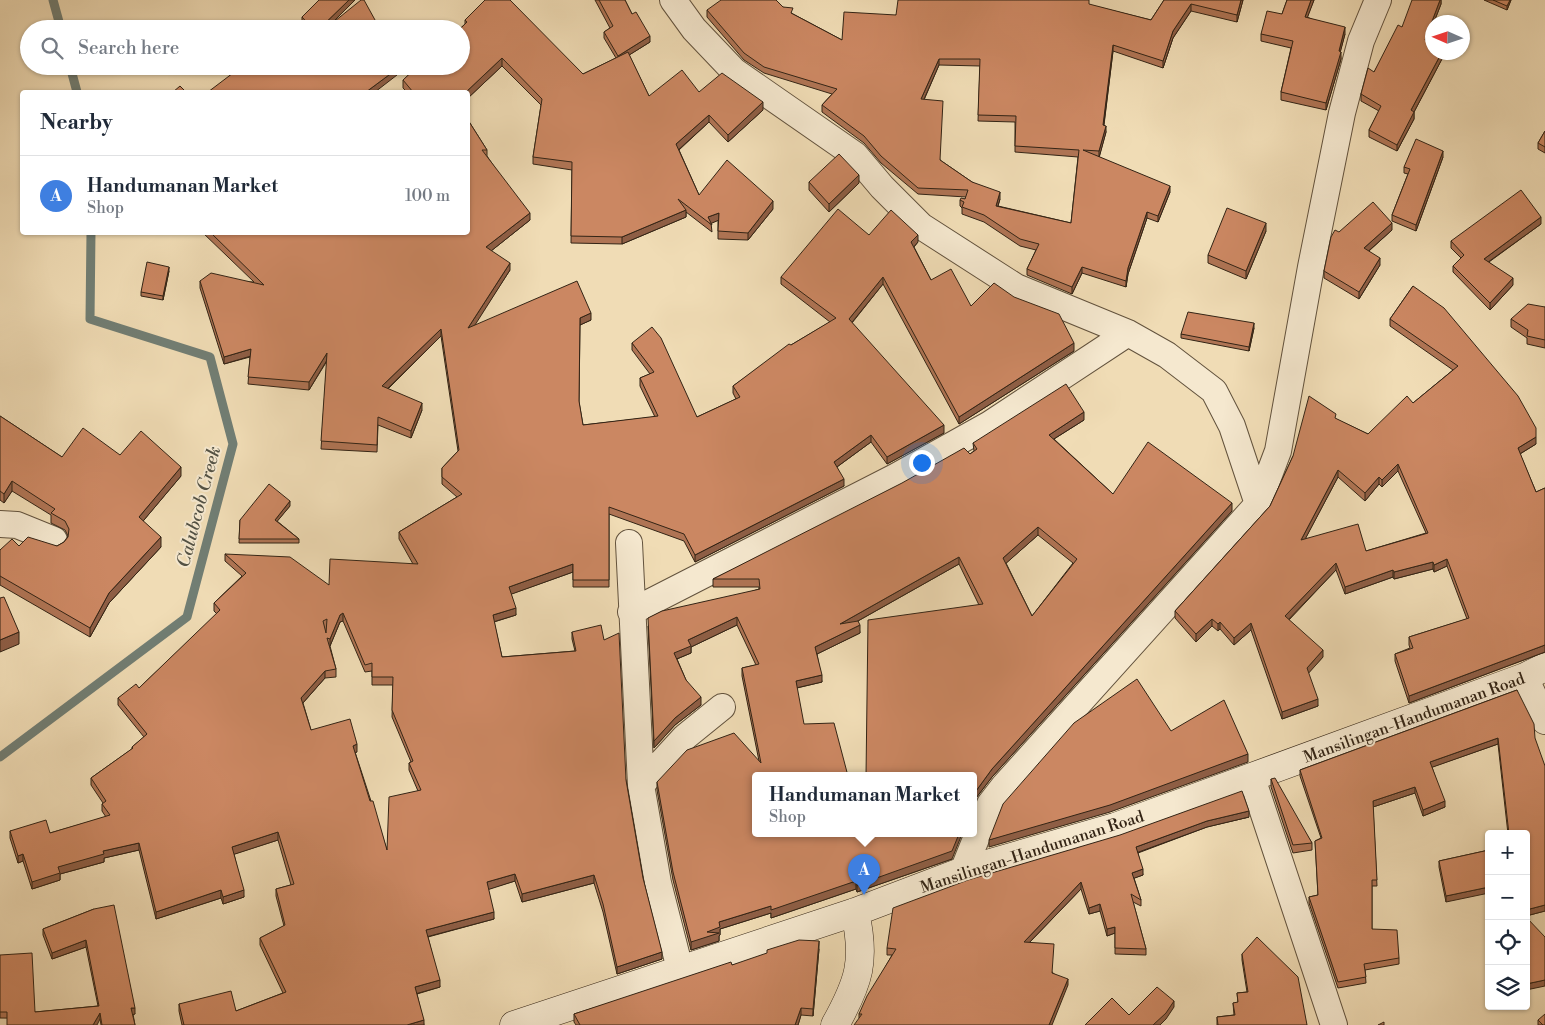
<!DOCTYPE html>
<meta charset="utf-8">
<style>
body{margin:0;font-family:"Libre Bodoni",serif;background:#f2f2f3;color:#1f2937}
.controls{position:absolute;right:15px;bottom:15px;display:grid;overflow:hidden;border-radius:5px;box-shadow:0 1px 4px #0004}
.controls button{width:45px;height:45px;display:grid;place-items:center;padding:0;border:0;border-bottom:1px solid #e0e1e3;background:#fff;color:#1f2937;font:25px sans-serif}
.compass{position:absolute;left:1425px;top:15px;width:45px;height:45px;border-radius:50%;background:#fff;box-shadow:0 1px 4px #0004;rotate:273deg}
.you{position:absolute;left:921px;top:462px;width:18px;height:18px;margin:-12px;border:4px solid #fff;border-radius:50%;background:#1a73e8;box-shadow:0 0 0 8px #1a73e833}
.badge{display:grid;place-items:center;width:32px;height:32px;border-radius:50%;background:#111827;color:#fff;font-size:16px;font-weight:700}
.pin{position:absolute;translate:-50% -41px;filter:drop-shadow(0 1px 2px #0008)}
.pin::after{content:'';position:absolute;top:26px;width:18px;height:15px;background:inherit;clip-path:polygon(0 0,100% 0,50% 100%)}
.popup{position:absolute;left:752px;top:772px;width:225px;height:65px;box-sizing:border-box;display:grid;place-content:center;border-radius:5px;background:#fff;filter:drop-shadow(0 1px 4px #0005);font-size:16px;white-space:nowrap;color:#747a83}
.popup b{font-size:19px;color:#1f2937}
.popup::after{content:'';position:absolute;left:50%;top:100%;margin-left:-10px;border:10px solid transparent;border-top-color:#fff}
.list{margin:0;padding:0;list-style:none}
h2{display:flex;justify-content:space-between;align-items:center;height:65px;margin:0;padding:0 20px;font-size:21px}
h2 small{font-size:16px;font-weight:400;color:#747a83}
.list li{display:grid;grid-template-columns:32px 1fr auto;gap:15px;align-items:center;box-sizing:border-box;height:80px;padding:0 20px;border-top:1px solid #e0e1e3}
.list b{display:block;font-size:19px;white-space:nowrap}
.list p{margin:0;font-size:16px;white-space:nowrap;color:#747a83}
.list em{font-size:16px;font-style:normal;color:#747a83}
.icon{flex:none;width:28px;height:28px;fill:none;stroke:currentColor;stroke-width:2;stroke-linecap:round;stroke-linejoin:round}
.map{position:relative;flex:none;width:1545px;height:1025px;overflow:hidden}
.search{position:absolute;background:#fff;box-shadow:0 1px 4px #0004;left:20px;top:20px;width:450px;height:55px;display:flex;align-items:center;gap:12px;box-sizing:border-box;padding:0 18px;border-radius:28px;color:#747a83;font-size:19px}
.panel{position:absolute;background:#fff;box-shadow:0 1px 4px #0004;left:20px;top:90px;width:450px;height:145px;border-radius:5px}
.map>svg:first-child{display:block}
.lines{fill:none;stroke-linecap:round;stroke-linejoin:round}
.stream{stroke:#717e74;stroke-width:9}
.street-casing{stroke:#62523d;stroke-width:28}
.secondary-casing{stroke:#332415;stroke-width:29}
.street{stroke:#f5e8cf;stroke-width:26}
.secondary{stroke:#f5e8cf;stroke-width:28}
.wall{fill:#af7454;stroke:#332415;fill-rule:evenodd}
.shaded-wall{fill:#8e5e45;stroke:#332415}
.building{fill:#cb8762;stroke:#332415;fill-rule:evenodd}
.labels{text-anchor:middle;dominant-baseline:central;stroke-width:4;stroke-linejoin:round;paint-order:stroke}
.street-label{font-size:16px;fill:#332415;stroke:#f5e8cf}
.water-label{font-size:18px;font-style:italic;fill:#525144;stroke:#f5e8cf}
</style>
<div class="map">
<svg width="1545" height="1025" viewBox="0 0 1545 1025">
<rect width="100%" height="100%" fill="#f0dcb5"/>
<filter id="stains"><feTurbulence type="fractalNoise" baseFrequency=".004" numOctaves="4"/><feColorMatrix values="0 0 0 0 .2 0 0 0 0 .09 0 0 0 0 .02 0 0 0 .5 -.17"/></filter>
<radialGradient id="worn" r=".72"><stop offset=".6" stop-color="#630" stop-opacity="0"/><stop offset="1" stop-color="#630" stop-opacity=".3"/></radialGradient>
<g class="lines">
<path class="stream" d="M53 0 61 29
M70 66 77 92
M0 757 187 617 233 444 210 357 90 319 91 232"/>
<g class="street-casing">
<path id="street" d="M673 0 694 29 734 71 855 155 882 187 921 226 1016 287 1128 333 1167 355 1214 391 1232 426 1258 504
M0 524 17 525 54 540
M629 543 641 785 658 883 680 969
M631 612 895 477 990 424 1128 333
M1525 677 1545 721
M1252 778 1334 1025
M641 785 685 737 722 707
M963 871 990 804 1004 786 1258 504 1278 451 1311 267 1342 113 1361 41 1378 0"/>
</g>
<g class="secondary-casing">
<path id="secondary" d="M514 1025 855 912 963 871 1115 827 1525 677 1545 667
M835 1025C859 982 866 961 855 912"/>
</g>
<use href="#street" class="street"/>
<use href="#secondary" class="secondary"/>
</g>
<path class="wall" d="M319 0H355L330 25 380 29H307L302 23V17Z
M595 0H625L632 14 650 42 629 55 649 96 699 92 763 110 728 142 709 122 679 150 699 195 773 209 748 240 718 239V220L711 223 712 232 686 212V217L622 244 571 243 572 170 533 164V157L541 105 502 66 468 98V92H407L403 88V80L465 24V20L583 74 616 58 604 38V32L610 28Z
M1164 0H1243L1237 22 1191 11 1173 38 1163 68 1113 51 1104 125 1106 132 1099 157 1170 192 1158 222 1147 218 1128 274 1126 287 1082 273 1072 294 1027 275V269L1036 250 1020 246 984 222 962 214V208L960 206V200L965 199 966 197 918 194 881 163 864 143 822 112V105L832 94 764 73 744 60 707 17V10L783 7 793 14 842 40 896 15 1090 5 1151 20ZM939 65 980 66 978 121 1015 122V152L1078 157 1071 223 998 206 1000 199 972 182 940 160 924 100Z
M1287 0H1314L1307 17 1345 34 1340 52 1341 59 1326 110 1281 100V92L1291 48 1261 41V34L1282 14Z
M1441 0V4L1434 22H1432L1427 41 1443 52V57L1414 112V119L1397 151 1369 137V130L1379 111 1361 101V94L1374 72 1402 27Z
M1484 0H1511L1507 10Z
M225 66H274L275 67 397 75 230 76 225 70Z
M468 120 487 150V156L530 220 491 251 510 270 474 325 591 320 580 325 579 402 583 425 655 417 640 386V378L650 374 632 350V343L697 417 736 399 733 393V386L791 345 830 322 781 284V277L869 235 918 242 914 247 931 280 971 306 1074 351 959 424 883 284 852 323 944 433 887 464 871 442 837 467 844 486 695 562 684 541 609 514V587H573V572L511 594 516 615 494 622 502 657 575 651 572 639V632L626 780 643 878 662 959 617 974 603 912 594 883 522 902 515 881 488 889 494 919 428 937 440 987 417 994 424 1025H182L179 1011V1004L236 1011 283 993 260 945V938L284 926 276 896V889L291 885 278 840 234 854 244 897 223 904 221 898 156 919 139 850 104 858V862L60 874V880L32 889 23 861 18 863 10 838V831L50 833 106 817 102 811V804L103 803 91 785V778L132 749V747L144 737 118 705V698L139 688 217 614 214 611V603L242 576 225 561V554L329 585 413 564 399 539V532L457 497 442 484V468L458 451 441 336 388 389 422 410 411 438 378 425 377 452 321 449 327 361 309 390 248 384 250 357 224 364 200 288V281L254 282 202 232H468ZM343 621 365 672 372 671V685H393L392 717 411 762 409 763V770L418 791 387 850 355 752H357L311 730 303 703 325 678 336 677V669L330 646 340 622Z
M1545 131V153L1538 149V143Z
M1443 157 1416 231 1392 221V215L1408 174 1404 173V167Z
M809 182 859 183 829 212 809 190Z
M1541 224 1489 262 1513 285 1490 310 1453 272V266L1461 258 1451 248V241Z
M1392 230 1369 251 1380 265 1359 299 1324 278V271L1339 232Z
M1266 231 1246 279 1208 263V255Z
M169 271 163 300 141 296V292Z
M1413 286 1536 444 1520 454 1536 492 1545 488V652L1409 703 1395 661V654L1410 648 1409 645V637L1467 619 1447 566 1434 572 1433 569 1394 579 1393 577 1345 594 1336 570 1289 620 1323 657 1308 673 1318 706 1282 719 1251 630 1234 645 1220 629 1218 631 1212 626 1196 642 1175 618V611L1270 506 1293 456 1336 419 1368 434 1413 403 1453 370 1390 326V319ZM1398 471 1426 533 1366 551 1305 539 1338 477 1365 501 1379 484 1382 487Z
M1545 307V348L1527 344V338L1511 327V319Z
M1254 328 1249 351 1181 338V334Z
M0 416 62 457 120 455 181 476 143 521 161 547 109 603 90 637 0 585V550L19 546H57L64 542 68 536 65 530 51 523V515L12 491 4 503 0 500Z
M1084 420 1054 439 1113 494 1232 511 992 777 976 798 973 807V776L979 605 959 564 858 621 860 633 817 654 822 682 797 688 755 834 952 859 857 892 856 889 771 918V913L720 929V935L719 936V941L691 950 673 880 657 790V782L759 761 742 676V668L756 665 737 625 691 647V653L677 659 686 680 701 705 675 725 654 748 648 626 759 589V587H713V579L970 454 974 451 973 443ZM1038 535 1073 563 1032 616 1006 563Z
M290 506 277 521 299 539V543H239L240 520Z
M1517 690 1545 911 1526 916V834H1508L1498 744 1432 767 1445 807 1423 816 1415 793 1373 807 1377 886H1372V929L1399 958V964L1365 970 1366 983 1338 988 1309 903V897L1318 895 1315 841 1321 838 1300 776V770Z
M1271 779 1312 843V850L1293 853 1271 787Z
M1249 817 1207 827 1138 853 1143 875 1134 878 1141 900V906L1133 902 1146 949V955L1115 954V933L1107 936 1100 911 1089 914 1081 889 1030 942 1053 973 1068 985 859 1018V1014L892 955H887V948L968 880Z
M1489 850 1446 902 1439 867V861Z
M94 909 135 1014H133L135 1025H101L100 1019 0 1018V955L35 1012 98 1006 86 947 52 959 43 935V929Z
M819 949 813 1016 801 1015 798 1025H576L574 1022V1014L732 965Z
M1242 954 1307 1025H1217V1017L1234 1015 1233 1003H1238L1237 993 1247 992 1242 960Z
M1538 1020 1545 1025H1538Z"/>
<path class="shaded-wall" d="M349 0H355L326 29H319Z
M1241 0H1243L1237 22V15Z
M1311 0H1314L1305 24V17Z
M1440 0H1441V4L1434 22H1432V26L1425 47V40Z
M1510 0H1511L1507 10V6Z
M1191 4V11L1173 38 1163 68V61L1173 31Z
M1345 27V34L1339 57 1341 52V59L1326 110V103Z
M650 36V42L618 62V56Z
M1113 45V51L1103 131V125Z
M1442 52H1443V57L1414 112V119L1397 151V145L1411 110Z
M502 58V66L468 98V92H466Z
M939 59V65L921 106V99Z
M397 69V75L375 92H366Z
M763 102V110L728 142V135Z
M709 115V122L676 152V144Z
M1106 126V132L1099 158V151Z
M1443 151V157L1416 231V225Z
M859 175V183L829 212V204Z
M1170 186V192L1158 222V216Z
M1000 192V199L996 212V206Z
M773 201V209L748 240V233Z
M686 210V217L622 244V237Z
M1147 212V218L1128 274 1126 287V281L1128 268Z
M530 213V220L486 255V247Z
M719 213V220L710 224 708 217Z
M1541 217V224L1484 265V259Z
M1266 223V231L1246 279V271Z
M1392 223V230L1364 255V248Z
M918 235V242L911 250V242Z
M1380 258V265L1359 299V292Z
M510 263V270L468 336V328Z
M169 267V271L163 300V296Z
M1082 267V273L1072 294V287Z
M883 277V284L849 326V319Z
M1513 278V285L1490 310V303Z
M591 313V320L580 325V318Z
M1254 323V328L1249 351V347Z
M441 329V336L382 394V386Z
M1074 343V351L959 424V417Z
M251 349V356L224 364V357Z
M327 353V360L309 390V382Z
M422 403V410L411 438V431Z
M1084 412V420L1049 442V435Z
M944 425V433L887 464V457Z
M871 435V442L834 469V462Z
M1536 437V444L1518 455V448Z
M1398 464V471L1382 487V480Z
M181 467V476L139 526V517Z
M1338 470V477L1301 547V540Z
M1379 477V484L1365 501V493Z
M844 479V486L695 562V555Z
M12 481V491L4 503V494Z
M290 501V506L275 524V520Z
M1232 503V511L992 777 976 798 973 807V799L976 791 992 769Z
M1038 527V535L1003 566V558Z
M161 537V547L109 603 90 637V628L109 593Z
M959 557V564L840 631V624Z
M1447 559V566L1434 572V565Z
M1433 562V569L1394 579V572Z
M1336 563V570L1285 623V616Z
M573 564V572L509 595V587Z
M1393 570V577L1345 594V587Z
M516 608V615L493 622V615Z
M343 613V621L340 622 330 646V639L340 615Z
M737 617V625L691 647V653L674 660V653L688 640Z
M1212 619V626L1196 642V634Z
M1220 622V629L1218 631V624Z
M1251 623V630L1234 645V638Z
M860 625V633L815 655V647Z
M19 632V644L0 652V640Z
M1545 645V652L1409 703V696Z
M1323 650V657L1307 675V668Z
M325 671V678L301 705V698Z
M822 675V682L796 688V681Z
M701 697V705L675 725 654 748V741L675 718Z
M1318 699V706L1282 719V712Z
M1498 738V744L1430 768V762Z
M357 744V752L353 753V746Z
M1248 754V762L1110 812 989 847V840Z
M1415 787V793L1373 807V801Z
M1445 801V807L1423 816V810Z
M1249 811V817L1207 827 1136 853V847L1207 821Z
M278 832V840L232 855V847Z
M959 834H962L952 859 857 892V885Z
M139 843V850L104 858V862L60 874V880L32 889V882L58 867 103 851Z
M23 854V861L18 863V856Z
M1143 869V875L1132 879V873Z
M515 874V881L487 890V882Z
M594 875V883L522 902V894Z
M856 881V889L771 918V913L720 929V935L719 936V941L691 950V942L707 932 719 922 771 906Z
M1081 882V889L1024 948V942Z
M1489 887V893L1446 902V896Z
M221 890V898L156 919V912Z
M244 890V897L223 904V897Z
M1100 904V911L1089 914V908Z
M1545 905V911L1526 916V910Z
M494 912V919L426 937V930Z
M1115 927V933L1107 936V929Z
M86 940V947L52 959V953Z
M819 941V949L813 1016V1009Z
M662 952V959L617 974V967Z
M1068 979V985L1052 1025H1049Z
M440 980V987L415 994V987Z
M1545 980V986L1526 990V984Z
M1174 1001V1007L1166 1019 1160 1025H1153Z
M131 1008H135V1014L131 1015Z
M801 1008V1015L798 1025H795Z
M100 1013V1019L97 1025H93Z
M424 1020V1025H407Z"/>
<path class="building" d="M319 0H349L319 29H313L302 17Z
M361 0H364L380 29H325Z
M485 0H510L583 74 628 52 649 96 682 70 699 92 722 73 763 102 728 135 709 115 676 144 699 195 727 160 773 201 748 233 718 231 719 213 708 217 712 225 678 199 686 210 622 237 571 236 572 162 533 157 542 99 502 58 466 92H413L403 80 418 66H461V29H460L467 22 465 20Z
M599 0H625L632 14 636 12 650 36 618 56 604 32 613 26Z
M721 0H776L783 7 793 8 791 13 842 40 844 12 896 15 898 0H1089V4L1151 20 1164 0H1241L1237 15 1191 4 1173 31 1163 61 1113 45 1103 125 1106 126 1099 151 1083 150 1170 186 1158 216 1147 212 1128 268 1126 281 1082 267 1072 287 1027 269 1039 244 1020 239 984 215 962 207 964 202 960 200 961 198 965 199 968 190 918 188 881 156 864 136 822 105 837 89 764 67 744 53 707 10ZM939 59H980L978 115 1016 116 1015 146 1079 150 1071 223 996 206 1000 192 972 182 940 160 943 101 921 99Z
M1287 0H1311L1305 17 1345 27 1339 51 1341 52 1326 103 1281 92 1293 41 1261 34 1267 11 1282 14Z
M1412 0H1440L1425 40 1432 44V52H1442L1411 110 1414 112 1397 145 1369 130 1381 106 1361 94 1368 68 1374 72 1398 25 1402 27Z
M1493 0H1510L1507 6Z
M227 66H274L275 67 277 66H395L397 69 366 92H208L233 73Z
M180 86 186 92H173Z
M468 120 487 150H482L530 213 486 247 510 263 468 328 577 281 591 313 580 318 579 401 583 425 658 416 640 378 654 372 632 343 652 327 661 338 697 417 740 397 733 386 789 344 791 345 836 318 781 277 838 209 869 235 891 210 918 235 911 242 931 280 951 269 971 306 994 283 1014 297 1059 314 1074 343 959 417 883 277 849 319 944 425 887 457 871 435 834 462 844 479 695 555 684 534 609 507V580H573V564L509 587 516 608 493 615 502 657 576 651 572 632 601 625 604 640 619 633 626 780 643 878 662 952 617 967 603 904 594 875 522 894 515 874 487 882 494 912 426 930 440 980 415 987 424 1020 407 1025H184L179 1004 231 991 236 1011 286 992 260 938 285 925 276 889 294 884 278 832 232 847 244 890 223 897 221 890 156 912 139 843 103 851 104 854 58 867 60 873 32 882 23 854 18 856 10 831 46 820 50 833 110 815 102 804 106 801 91 778 133 748 132 747 147 734 118 698 136 684 139 688 220 610 214 603 246 573 225 554 290 557 329 585 330 559 418 564 399 532 462 494 442 477V468L459 450 441 329 382 386 422 403 411 431 378 417 377 445 321 441 327 353 309 382 248 377 251 349 224 357 200 281 211 273 264 285 210 232H468ZM343 613 365 665 372 663V677H393L392 710 413 761 409 763 421 790 389 797 387 850 373 801H370L353 746 357 744 350 719 311 730 301 698 325 671 336 669 327 638 330 639 340 615ZM327 619 326 633 323 621Z
M1545 131V147L1538 143Z
M1416 139 1443 151 1416 225 1392 215 1410 169 1404 167Z
M839 154 859 175 829 204 809 182Z
M1521 190 1541 217 1484 259 1513 278 1490 303 1453 266 1464 255 1451 241Z
M1373 202 1392 223 1364 248 1380 258 1359 292 1324 271 1331 237 1335 230 1339 232Z
M1227 208 1266 223 1246 271 1208 255Z
M147 262 169 267 163 296 141 292Z
M1413 286 1444 308 1518 396 1536 428V437L1518 448 1536 492 1545 488V645L1409 696 1395 654 1413 648 1409 637 1469 618 1447 559 1434 565 1433 562 1394 572 1393 570 1345 587 1336 563 1285 616 1323 650 1307 668 1318 699 1282 712 1251 623 1234 638 1220 622 1218 624 1212 619 1196 634 1175 611 1270 506 1293 456 1309 396 1336 414 1335 418 1368 434 1407 396 1413 403 1458 366 1390 319ZM1398 464 1428 533 1366 551 1358 524 1301 540 1338 470 1365 493 1379 477 1382 480Z
M1528 304 1545 307V340L1527 336 1528 330 1511 319Z
M1188 312 1254 323 1249 347 1181 334Z
M1066 384 1084 412 1049 435 1113 494 1148 442 1232 503 992 769 976 791 973 799V776H866L868 620 983 604 959 557 840 624 858 621 860 625 815 647 822 675 796 681 804 724 834 723 848 776H755V834H959L952 851 857 885 856 881 771 910V906L719 922 720 927 707 932 719 933 691 942 673 872 657 782 687 750 734 733 761 763 742 668 759 664 737 617 688 640 691 646 674 653 686 680 701 697 675 718 654 741 648 618 662 611 760 589 759 579H713L902 483 964 448 970 454 977 449 973 443ZM1038 527 1077 559 1032 616 1003 558Z
M0 416 62 457 83 428 120 455 141 431 181 467 139 517 161 537 109 593 90 628 0 576V550L12 539 19 546 28 537 57 546 64 542 68 537 69 529 65 521 51 513 55 509 12 481 4 494 0 491Z
M269 484 290 501 275 520 299 539H239L240 520Z
M4 597 19 632 0 640V598Z
M1137 679 1171 731 1224 700 1248 754 1110 805 989 840 1003 804 1074 723Z
M1517 690 1534 724 1535 738 1545 766V905L1526 910V834H1509L1498 738 1430 762 1445 801 1423 810 1415 787 1373 801 1377 880H1372V929L1397 930 1399 958 1364 964 1366 977 1338 982 1309 897 1318 895 1315 841 1322 838 1300 770Z
M1275 778 1312 843 1293 845 1271 779Z
M1242 791 1249 811 1207 821 1136 847 1143 869 1132 873 1141 900 1131 894 1146 949 1115 948V927L1107 929 1100 904 1089 908 1081 882 1024 942 1054 944 1052 973 1068 979 1049 1025H854L862 1014H859L867 996 896 949 887 948 893 908 968 880 1120 835Z
M1489 850V887L1446 896 1439 861Z
M114 905 135 1008H131L135 1025H102L100 1013 93 1025H7V1012H0V955L32 953 35 1012 99 1006 86 940 52 953 43 929 94 909Z
M1526 917 1545 937V980L1526 984Z
M1257 937 1298 977 1307 1025H1218L1217 1017 1235 1015 1233 1003 1238 1002 1237 993 1248 992 1242 954Z
M799 940 819 941 813 1009 801 1008 795 1025H580L574 1014 731 962 732 965 767 953V950Z
M1157 987 1174 1001 1166 1013 1153 1025H1085L1112 998 1129 1015Z
M1545 1014V1025H1543L1538 1020Z
M1384 1022V1025H1378Z"/>
<g class="labels">
<g class="street-label">
<text transform="translate(1414 718) rotate(-20)">Mansilingan-Handumanan Road</text>
<text transform="translate(1032 852) rotate(-18)">Mansilingan-Handumanan Road</text>
</g>
<g class="water-label">
<text transform="translate(199 507) rotate(-75)">Calubcob Creek</text>
</g>
</g>
<rect width="100%" height="100%" filter="url(#stains)"/>
<rect width="100%" height="100%" fill="url(#worn)"/>
</svg>
<div class="controls">
<button>+</button>
<button>−</button>
<button><svg class="icon" aria-label="locate" viewBox="0 0 24 24"><circle cx="12" cy="12" r="6"/><path d="M12 2v4M12 18v4M2 12h4M18 12h4"/></svg></button>
<button><svg class="icon" aria-label="layers" viewBox="0 0 24 24"><path d="M12 4l9 5-9 5-9-5zM3 14l9 5 9-5"/></svg></button>
</div>
<svg class="compass" viewBox="-18 -18 36 36"><path d="M0-13l5 13h-10z" fill="#e53935"/><path d="M0 13l5-13h-10z" fill="#747a83"/></svg>
<div class="you"></div>
<div class="pin badge" style="left:864px;top:895px;background:#3f7fe0">A</div>
<div class="popup"><b>Handumanan Market</b>Shop</div>
<div class="search"><svg class="icon" aria-label="search" viewBox="0 0 24 24"><circle cx="10" cy="10" r="6"/><path d="M15 15l6 6"/></svg>Search here</div>
<section class="panel">
<h2>Nearby<small></small></h2>
<ul class="list">
<li><span class="badge" style="background:#3f7fe0">A</span><div><b>Handumanan Market</b><p>Shop</p></div><em>100 m</em></li>
</ul>
</section>
</div>
